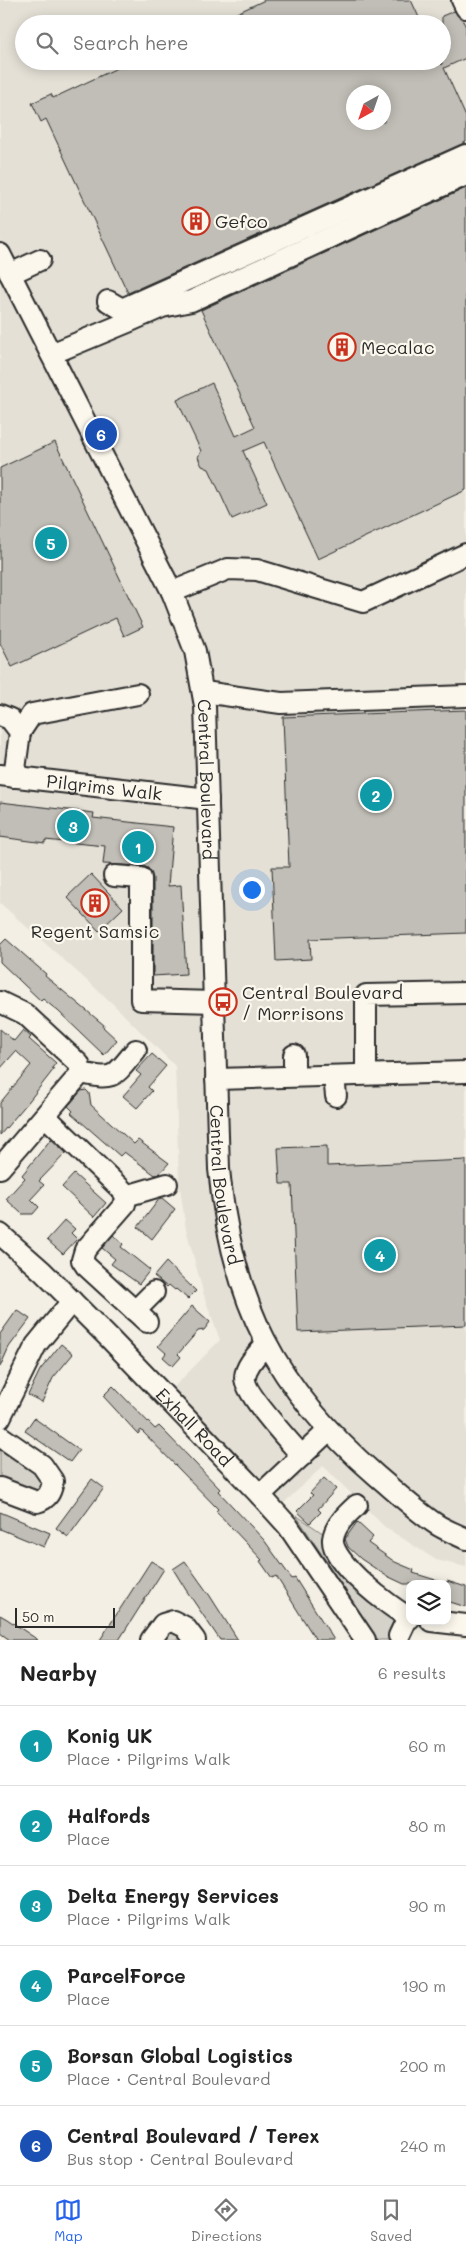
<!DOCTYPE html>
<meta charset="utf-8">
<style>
body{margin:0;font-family:Mali,sans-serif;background:#f6f6f6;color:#222}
.controls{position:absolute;right:15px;bottom:15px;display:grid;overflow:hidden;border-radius:10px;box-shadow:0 2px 12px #0003}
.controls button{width:45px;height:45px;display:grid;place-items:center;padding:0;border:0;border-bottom:1px solid #e0e0e0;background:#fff;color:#222;font:25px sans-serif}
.compass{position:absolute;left:346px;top:85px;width:45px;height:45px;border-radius:50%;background:#fff;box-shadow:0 2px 12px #0003;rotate:220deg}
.scale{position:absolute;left:15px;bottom:12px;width:100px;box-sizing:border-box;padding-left:5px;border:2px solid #2b2b2b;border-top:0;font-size:14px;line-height:18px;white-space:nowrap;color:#2b2b2b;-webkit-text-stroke:4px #fbf7ec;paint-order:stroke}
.you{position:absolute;left:251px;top:889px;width:18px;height:18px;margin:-12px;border:4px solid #fff;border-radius:50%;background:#1a73e8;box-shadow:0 0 0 8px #1a73e833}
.badge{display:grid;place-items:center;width:32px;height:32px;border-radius:50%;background:#2563eb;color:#fff;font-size:16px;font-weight:700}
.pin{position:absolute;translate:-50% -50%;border:2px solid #fff;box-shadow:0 1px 5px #0006}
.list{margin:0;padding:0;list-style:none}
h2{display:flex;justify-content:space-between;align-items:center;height:65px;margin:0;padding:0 20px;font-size:21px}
h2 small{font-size:16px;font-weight:400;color:#767676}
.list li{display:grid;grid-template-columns:32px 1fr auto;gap:15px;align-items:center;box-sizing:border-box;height:80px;padding:0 20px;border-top:1px solid #e0e0e0}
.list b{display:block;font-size:19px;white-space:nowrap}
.list p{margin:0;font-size:16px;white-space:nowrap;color:#767676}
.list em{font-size:16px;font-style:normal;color:#767676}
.icon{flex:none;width:28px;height:28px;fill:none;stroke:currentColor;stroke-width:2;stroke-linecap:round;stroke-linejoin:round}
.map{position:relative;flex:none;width:466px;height:1640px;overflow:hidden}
.search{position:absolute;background:#fff;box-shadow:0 2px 12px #0003;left:15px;right:15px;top:15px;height:55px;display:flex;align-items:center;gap:12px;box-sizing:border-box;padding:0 18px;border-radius:28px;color:#767676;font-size:19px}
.sheet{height:545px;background:#fff}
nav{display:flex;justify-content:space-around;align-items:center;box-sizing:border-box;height:70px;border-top:1px solid #e0e0e0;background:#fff;font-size:14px;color:#767676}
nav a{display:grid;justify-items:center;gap:2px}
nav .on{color:#2563eb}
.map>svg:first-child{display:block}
.built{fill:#e4e0d6;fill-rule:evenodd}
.green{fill:#d5d2c9;stroke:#807e7a}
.building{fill:#c0beb6;stroke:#2b2b2b;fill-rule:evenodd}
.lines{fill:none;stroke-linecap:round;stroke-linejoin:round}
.minor-casing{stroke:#2b2b2b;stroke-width:24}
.minor{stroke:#fbf7ec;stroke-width:20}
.labels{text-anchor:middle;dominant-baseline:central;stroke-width:4.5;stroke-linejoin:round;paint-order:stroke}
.poi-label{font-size:18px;fill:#2b2b2b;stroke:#fbf7ec;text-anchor:start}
.street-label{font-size:18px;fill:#2b2b2b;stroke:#fbf7ec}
</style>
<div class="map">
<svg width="466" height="1640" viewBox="0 0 466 1640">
<rect width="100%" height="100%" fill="#f3efe4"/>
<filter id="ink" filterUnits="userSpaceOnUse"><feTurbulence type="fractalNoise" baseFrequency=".02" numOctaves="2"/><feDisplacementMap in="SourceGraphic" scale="10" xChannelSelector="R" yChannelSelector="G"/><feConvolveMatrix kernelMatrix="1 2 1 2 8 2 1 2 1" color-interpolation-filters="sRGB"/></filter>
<g filter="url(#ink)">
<path class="built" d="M0 0H466V1567L436 1560 385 1527 323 1466 284 1503 172 1389 220 1340 205 1299 186 1229 179 1181 175 1066 112 1003 0 903ZM24 24H442V61H24ZM354 92H384V122H354Z"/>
<path class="green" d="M0 1447 45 1479 38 1494 0 1480Z
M296 1515 324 1534 347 1580 396 1622 397 1640H378Z
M179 1630 188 1640H157L162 1633Z"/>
<path class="building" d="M265 0H411L422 24H213Z
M454 11 462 19 466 27V58L444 68 466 117V142L128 293 46 119 41 122 32 103 51 94 53 98 132 61H440L442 65V16ZM354 92H384V122H354Z
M466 188V490L318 559 264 442 243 451 267 503 232 519 209 469 202 466 200 462 198 457 201 451 177 400 212 383 236 436 255 427 201 310Z
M55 442 143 627 124 636 116 618 12 667 0 643V468Z
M466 710V933L310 939 311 959 276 961 272 867H289L283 717Z
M0 802 94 813 93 818 173 827 168 886 181 885 186 974 153 976V878L148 868 142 866 103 864 105 846 45 840V843L0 837Z
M91 874 123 908 99 931 67 897Z
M6 939 46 974 45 976 104 1025 103 1027 117 1040 104 1055 58 1011 43 999 41 1001 0 962V945Z
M0 1029 14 1041 23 1030 31 1037 29 1039 56 1063 52 1068 54 1069 29 1101 0 1135V1103L31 1065 16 1051 0 1069Z
M152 1054 166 1066 148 1087 152 1091 137 1108 123 1096 141 1075 136 1071Z
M86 1090 89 1093 91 1105 112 1124 134 1144 138 1140 169 1163 159 1174 155 1175 124 1152 120 1156 71 1113 73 1111 68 1106 81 1091Z
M51 1139 66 1153 39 1181 44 1185 31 1199 39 1207 33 1214H22L6 1199 25 1178 22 1175Z
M327 1146V1166L466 1160V1325L298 1332 292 1184H280L278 1148Z
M74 1174 106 1203 94 1217 62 1187Z
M160 1198H162L175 1209 152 1239 138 1227Z
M65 1220 75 1229 71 1233 77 1239 63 1254 47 1240Z
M113 1235 123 1244 121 1247 150 1270 139 1284 111 1264 115 1259 102 1248Z
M166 1262 196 1291 188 1299 176 1289 175 1290 169 1285 167 1287 154 1276Z
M192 1306 210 1322 204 1330 198 1331 178 1354 181 1357 173 1366 163 1357 166 1353 158 1346Z
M17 1310 30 1319 9 1347 0 1367V1334Z
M61 1344 73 1354 53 1378 42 1402 28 1395 40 1370Z
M113 1386 155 1429 159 1426 166 1433 220 1489 218 1491 264 1540 292 1579 295 1578 334 1640H316L276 1576 272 1578 260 1561 262 1560 216 1511 218 1509 141 1430 138 1434 103 1396Z
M34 1418 79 1450 70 1462 25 1431Z
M324 1478 336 1489 318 1509 321 1512 310 1523 297 1511 313 1495 310 1493Z
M92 1479 104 1488 68 1537 56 1528Z
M0 1512 50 1533 44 1547 0 1529Z
M357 1522 373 1537 368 1543 395 1562 414 1570 413 1573 439 1581 438 1584H404L385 1575 361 1559 348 1547 345 1539Z
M151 1561 164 1569 119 1640H100Z
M185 1561 210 1596 238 1640H220L186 1590 173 1569Z
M447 1581 466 1587V1607L447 1601Z
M0 1615 7 1619 38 1640H10L0 1633Z"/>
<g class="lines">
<g class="minor-casing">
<g id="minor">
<path d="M462 0 466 8"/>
<path id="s1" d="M0 254 172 592 195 651 205 706 219 1169C232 1302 275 1388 377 1476 396 1492 415 1510 436 1524 445 1530 456 1534 466 1539"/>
<path d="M10 274 40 260"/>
<path d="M108 301 122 309 466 155"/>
<path d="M51 354 128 322 162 307 191 301 466 175"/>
<path d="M172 592 228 569 257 570 363 602 466 554"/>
<path d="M204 692 281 703 466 696"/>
<path d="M0 715 10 719 20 732 14 777"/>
<path d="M20 732 32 714 138 694"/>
<path id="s2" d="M0 775 208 799"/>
<path d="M114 876 141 878V1000L215 1002"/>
<path d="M0 1002 25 1014 79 1064 81 1073"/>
<path d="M294 1055V1076"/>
<path d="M81 1073C116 1081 114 1076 136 1050"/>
<path d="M366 1074V995L466 993"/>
<path d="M334 1076 336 1096"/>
<path d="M216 1079 466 1072"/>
<path d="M45 1116 122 1190 126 1196 125 1204 85 1250 82 1260 86 1266 147 1322"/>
<path d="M0 1168 81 1073"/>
<path d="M126 1196 167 1184"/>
<path id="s3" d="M0 1234 42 1271 110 1339 260 1495 288 1526 365 1640"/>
<path d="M135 1311 154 1292"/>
<path d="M266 1344C259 1353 246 1364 245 1377 243 1392 290 1442 302 1456"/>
<path d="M0 1418 36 1345 72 1301"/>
<path d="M0 1436 42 1465 53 1481C51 1492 48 1499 37 1502L0 1488"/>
<path d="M260 1495 328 1431"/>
<path d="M357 1505C347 1514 335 1525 333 1539 330 1562 391 1608 410 1618"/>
<path d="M431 1621 466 1625"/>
<path d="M399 1636 408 1617"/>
<path d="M151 1640 163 1624 173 1621 185 1627 195 1640"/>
</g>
</g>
<use href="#minor" class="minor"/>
</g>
</g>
<defs>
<g id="building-ring" transform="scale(1.4375)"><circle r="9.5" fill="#fbf7ec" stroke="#c8321e" stroke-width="1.5"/><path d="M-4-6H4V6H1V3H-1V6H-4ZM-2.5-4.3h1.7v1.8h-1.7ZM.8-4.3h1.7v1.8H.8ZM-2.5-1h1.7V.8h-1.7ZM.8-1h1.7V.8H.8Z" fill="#c8321e"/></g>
<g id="bus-ring" transform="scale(1.4375)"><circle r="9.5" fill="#fbf7ec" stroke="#c8321e" stroke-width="1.5"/><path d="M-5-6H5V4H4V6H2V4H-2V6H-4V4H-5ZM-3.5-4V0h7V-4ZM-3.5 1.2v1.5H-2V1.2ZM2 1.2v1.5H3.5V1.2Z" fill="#c8321e"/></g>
</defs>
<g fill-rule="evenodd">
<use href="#building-ring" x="196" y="221"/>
<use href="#building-ring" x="342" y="347"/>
<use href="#building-ring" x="95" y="903"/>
<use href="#bus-ring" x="223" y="1002"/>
</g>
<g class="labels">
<g class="poi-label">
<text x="215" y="221">Gefco</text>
<text x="361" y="347">Mecalac</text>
<text x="95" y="931" text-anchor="middle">Regent Samsic</text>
<text x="242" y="992">Central Boulevard<tspan x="242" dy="21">/ Morrisons</tspan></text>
</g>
<g class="street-label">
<text stroke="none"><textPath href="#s1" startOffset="572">Central Boulevard</textPath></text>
<text stroke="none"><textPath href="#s2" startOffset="105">Pilgrims Walk</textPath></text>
<text stroke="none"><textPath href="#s1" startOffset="978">Central Boulevard</textPath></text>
<text stroke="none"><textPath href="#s3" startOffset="274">Exhall Road</textPath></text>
</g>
</g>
</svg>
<div class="controls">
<button><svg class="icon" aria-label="layers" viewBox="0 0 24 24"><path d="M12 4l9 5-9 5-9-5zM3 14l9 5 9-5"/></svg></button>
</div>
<svg class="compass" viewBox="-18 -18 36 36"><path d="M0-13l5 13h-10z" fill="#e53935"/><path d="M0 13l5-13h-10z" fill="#767676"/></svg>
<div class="scale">50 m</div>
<div class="you"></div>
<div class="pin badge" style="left:138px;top:847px;background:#0f9aa8">1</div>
<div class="pin badge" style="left:376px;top:795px;background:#0f9aa8">2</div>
<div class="pin badge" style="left:73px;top:826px;background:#0f9aa8">3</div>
<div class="pin badge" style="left:380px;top:1255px;background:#0f9aa8">4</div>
<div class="pin badge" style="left:51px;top:543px;background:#0f9aa8">5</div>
<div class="pin badge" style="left:101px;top:434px;background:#1a4fb4">6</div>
<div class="search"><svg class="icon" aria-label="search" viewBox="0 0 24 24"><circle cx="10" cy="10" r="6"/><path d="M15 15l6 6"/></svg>Search here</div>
</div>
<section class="sheet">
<h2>Nearby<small>6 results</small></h2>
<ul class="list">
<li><span class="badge" style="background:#0f9aa8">1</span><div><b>Konig UK</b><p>Place · Pilgrims Walk</p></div><em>60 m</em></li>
<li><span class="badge" style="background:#0f9aa8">2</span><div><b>Halfords</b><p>Place</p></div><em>80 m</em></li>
<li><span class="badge" style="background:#0f9aa8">3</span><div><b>Delta Energy Services</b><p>Place · Pilgrims Walk</p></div><em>90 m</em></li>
<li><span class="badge" style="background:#0f9aa8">4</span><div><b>ParcelForce</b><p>Place</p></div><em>190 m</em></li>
<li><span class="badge" style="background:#0f9aa8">5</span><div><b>Borsan Global Logistics</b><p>Place · Central Boulevard</p></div><em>200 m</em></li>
<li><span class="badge" style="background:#1a4fb4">6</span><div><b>Central Boulevard / Terex</b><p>Bus stop · Central Boulevard</p></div><em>240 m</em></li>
</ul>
</section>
<nav>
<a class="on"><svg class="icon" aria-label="map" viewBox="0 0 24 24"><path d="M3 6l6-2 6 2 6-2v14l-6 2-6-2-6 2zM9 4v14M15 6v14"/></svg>Map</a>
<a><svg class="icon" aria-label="directions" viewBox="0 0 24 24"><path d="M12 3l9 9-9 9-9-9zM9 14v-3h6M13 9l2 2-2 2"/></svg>Directions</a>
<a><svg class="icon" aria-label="saved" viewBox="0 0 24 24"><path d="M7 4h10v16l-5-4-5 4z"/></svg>Saved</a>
</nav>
